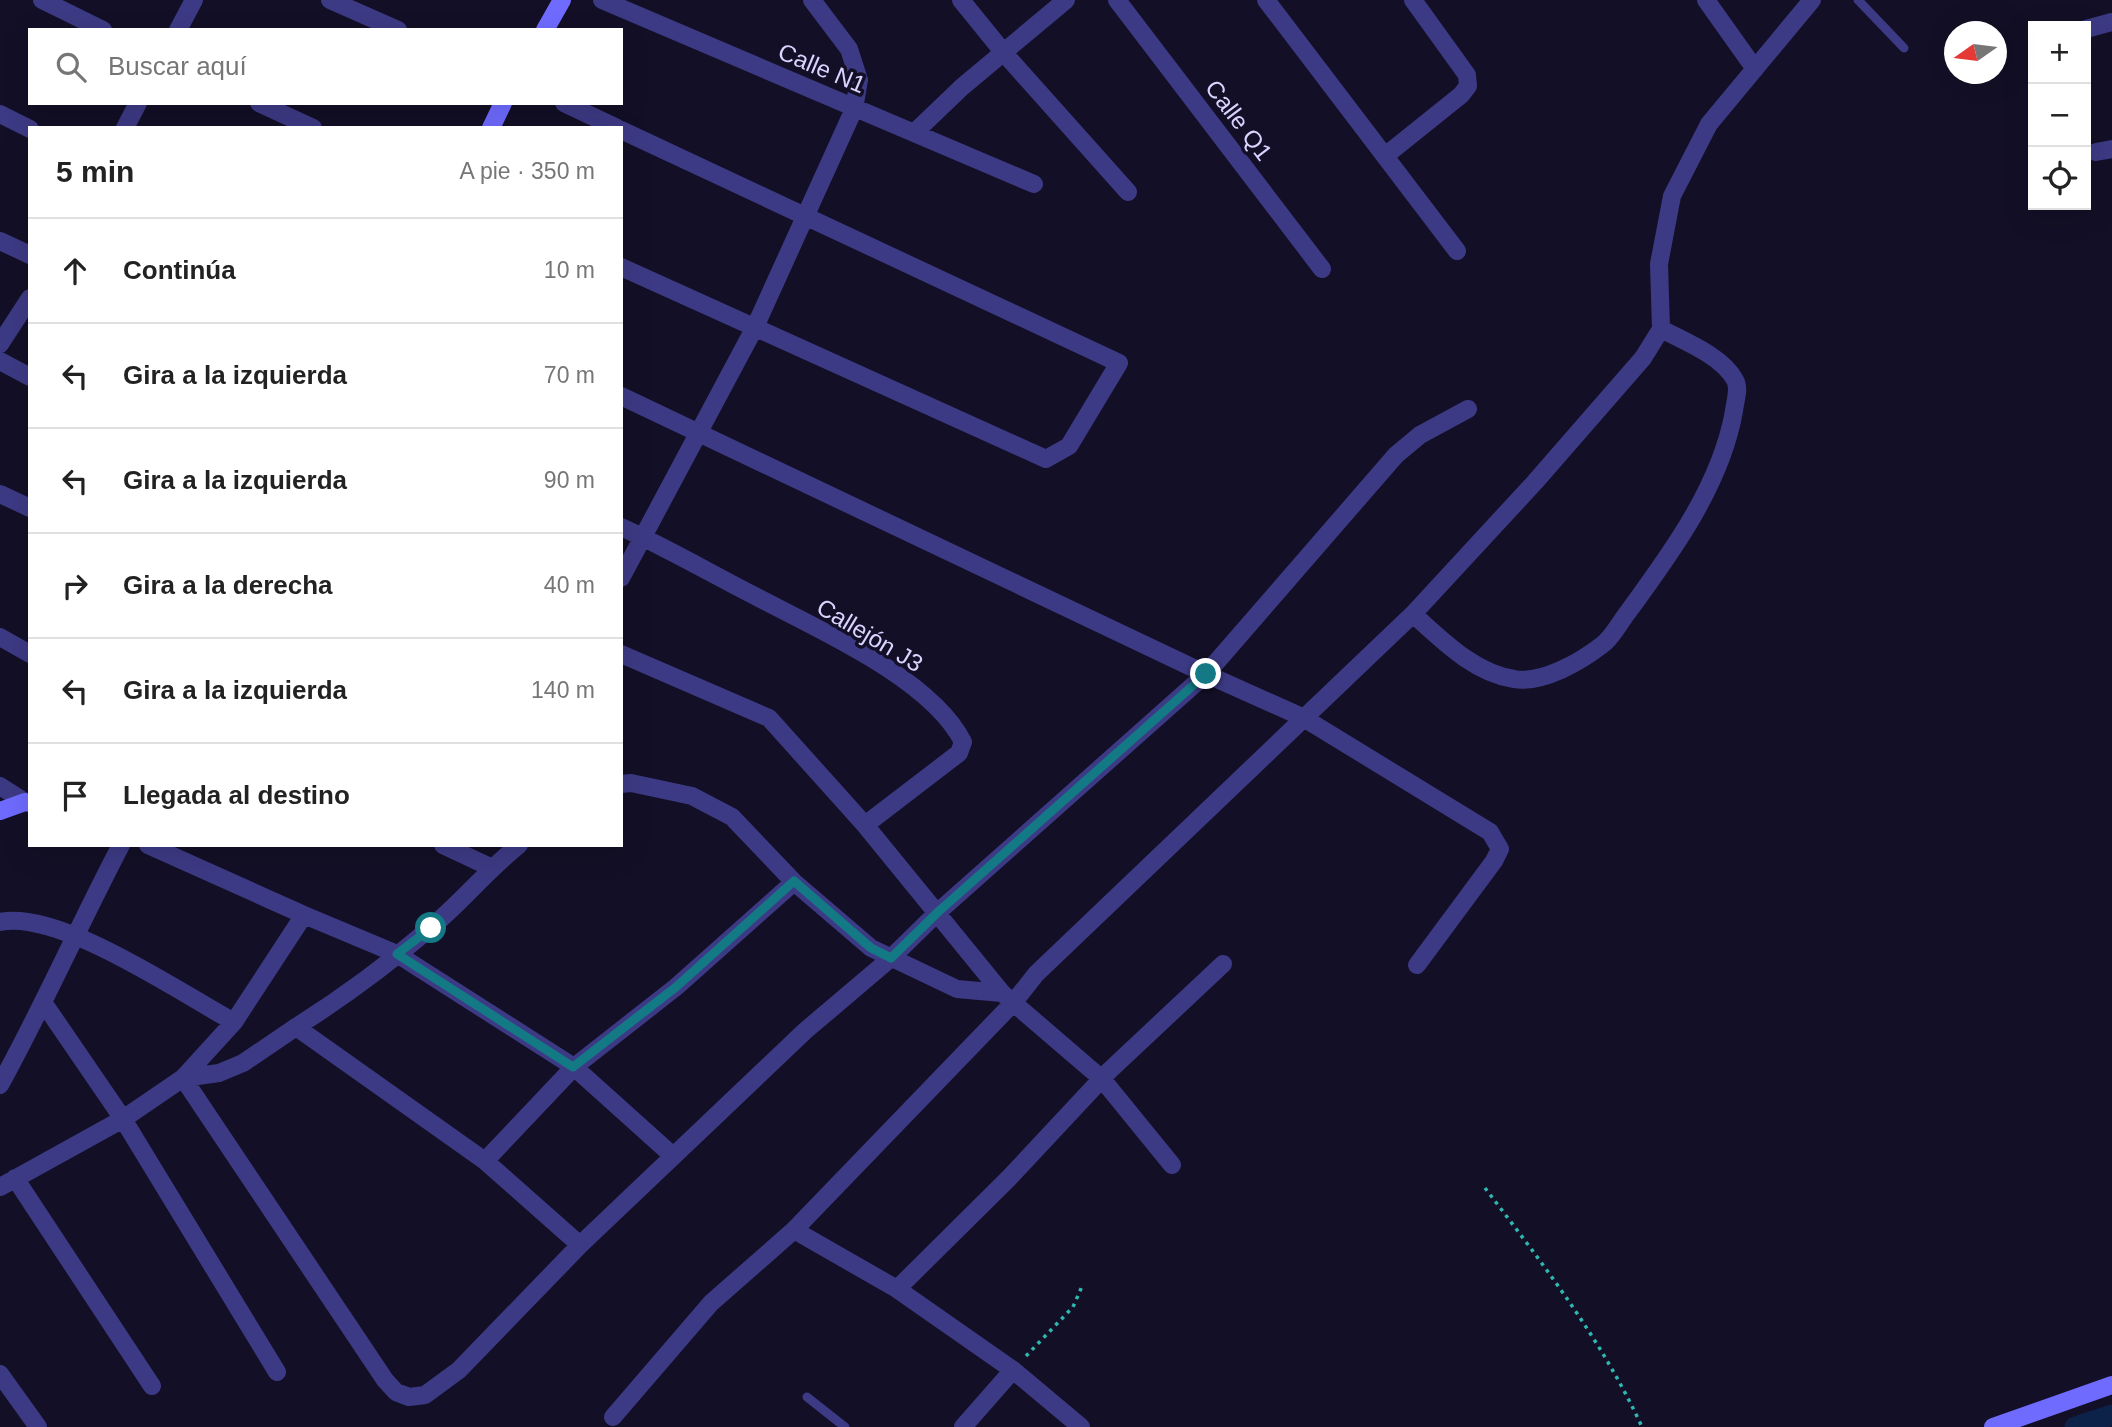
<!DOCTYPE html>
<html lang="es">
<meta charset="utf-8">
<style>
body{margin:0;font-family:Helvetica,sans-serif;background:#f2f2f2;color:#222}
.controls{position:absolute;right:21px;top:21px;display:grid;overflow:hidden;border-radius:0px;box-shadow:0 7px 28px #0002}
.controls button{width:63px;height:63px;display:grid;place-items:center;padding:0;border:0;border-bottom:2px solid #e0e0e0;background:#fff;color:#222;font:35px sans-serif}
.compass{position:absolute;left:1944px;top:21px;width:63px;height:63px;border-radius:50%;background:#fff;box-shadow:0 7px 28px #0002;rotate:256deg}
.stop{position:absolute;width:21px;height:21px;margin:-16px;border:5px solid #137a85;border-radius:50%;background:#fff}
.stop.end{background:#137a85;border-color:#fff;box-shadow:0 2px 7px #0008}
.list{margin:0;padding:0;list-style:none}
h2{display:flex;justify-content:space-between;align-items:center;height:91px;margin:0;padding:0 28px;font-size:30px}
h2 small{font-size:23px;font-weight:400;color:#767676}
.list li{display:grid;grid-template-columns:46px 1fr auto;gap:21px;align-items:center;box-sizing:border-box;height:105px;padding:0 28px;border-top:2px solid #e0e0e0}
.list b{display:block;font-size:26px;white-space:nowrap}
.list em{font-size:23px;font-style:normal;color:#767676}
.icon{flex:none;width:38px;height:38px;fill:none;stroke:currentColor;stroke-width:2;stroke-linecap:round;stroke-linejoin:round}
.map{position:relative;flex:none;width:2112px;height:1427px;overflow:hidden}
.search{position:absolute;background:#fff;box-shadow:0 7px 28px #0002;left:28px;top:28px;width:595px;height:77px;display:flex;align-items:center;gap:18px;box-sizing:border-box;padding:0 24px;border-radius:0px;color:#767676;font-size:26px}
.panel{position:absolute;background:#fff;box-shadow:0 7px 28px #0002;left:28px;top:126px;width:595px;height:721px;border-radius:0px}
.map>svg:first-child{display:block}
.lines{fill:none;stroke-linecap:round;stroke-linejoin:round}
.canal{stroke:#0c2248;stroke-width:21}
.path{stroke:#2fb8b0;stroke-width:3.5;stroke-dasharray:3.5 5;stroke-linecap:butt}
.lane{stroke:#3d3a85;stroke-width:9}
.street{stroke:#3d3a85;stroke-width:18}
.secondary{stroke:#6f6bff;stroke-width:18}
.route{stroke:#137a85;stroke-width:9}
.labels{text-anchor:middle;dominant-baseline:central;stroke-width:7;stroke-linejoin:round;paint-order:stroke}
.street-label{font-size:24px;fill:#d9d4ff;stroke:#130f26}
</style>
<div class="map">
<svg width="2112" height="1427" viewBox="0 0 2112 1427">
<rect width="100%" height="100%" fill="#130f26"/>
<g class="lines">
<path class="canal" d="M2075 1427 2112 1415"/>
<path class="path" d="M1485 1188C1543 1264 1602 1340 1642 1427
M1026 1356 1073 1307 1083 1284"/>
<path class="lane" d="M1858 0 1904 48
M807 1397 845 1427"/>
<path class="street" d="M42 0 103 30
M330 0 398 30
M602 0 914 133 962 87 1066 0
M961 0 1004 53 1128 192
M1117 0 1322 269
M1266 0 1457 251
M1706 0 1755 69
M2086 29 2112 22
M178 30 194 0
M259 103 313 128
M564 103 617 128
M0 114 30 129
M125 128 138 103
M621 130 1119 363 1069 446 1046 459 621 267
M914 133 1034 184
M2096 152 2112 149
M1385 156 1461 95 1468 86 1467 75 1413 0
M0 241 30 255
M0 344 30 298
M0 361 30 377
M621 396 1206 674 1302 717 1490 832 1500 849 1494 861 1417 965
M0 494 30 508
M621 527C667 548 710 573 755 596 817 629 931 678 963 742L959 753 865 825
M621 578 755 327 854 109 859 80 849 49 812 0
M1413 614C1442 640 1474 673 1514 679 1542 684 1580 662 1602 645 1612 638 1620 622 1628 612 1672 552 1721 485 1734 411 1735 401 1740 389 1735 380 1722 356 1684 341 1661 329
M0 637 30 654
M621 654 769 718 865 825 1002 993 1102 1079 1172 1165
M621 784 631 783 692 796 732 817 794 882 871 948 957 989 1002 993
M0 786 25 802
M148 845 304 915 234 1022 183 1078 385 1380 396 1392 409 1397 425 1395 459 1370 580 1245 805 1031 891 958 938 912 1206 674 1396 455 1420 435 1468 409
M443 845 490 867
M304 915 397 954 574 1067 673 1156
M0 922C60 910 179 992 234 1022
M45 1005 123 1119 277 1372
M296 1027C342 998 387 965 429 929 461 903 486 871 519 845
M0 1085C43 1007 79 925 121 845
M485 1161 574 1067 676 987 794 882
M15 1178 152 1386
M0 1187 123 1119 183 1078 219 1073 243 1063 296 1027 485 1161 580 1245
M794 1230 897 1289 1013 1370 1081 1427
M897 1289 1009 1178 1109 1071 1223 964
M0 1374 38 1427
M613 1417 711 1303 794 1230 1014 1002 1036 974 1413 614 1535 482 1643 358 1661 329 1659 264 1672 196 1709 124 1812 0
M963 1427 1013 1370"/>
<path class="secondary" d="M545 30 562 0
M491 128 503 103
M0 811 25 802 30 803
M1993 1427 2112 1385"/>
</g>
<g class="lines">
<path class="route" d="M431 928 397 954 573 1067 676 987 794 881 871 948 891 958 938 912 1206 674"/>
</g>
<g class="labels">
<g class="street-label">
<text transform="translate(822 68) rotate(23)">Calle N1</text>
<text transform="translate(1239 120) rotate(53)">Calle Q1</text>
<text transform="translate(870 635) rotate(31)">Callejón J3</text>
</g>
</g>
</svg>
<div class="controls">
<button>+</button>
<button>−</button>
<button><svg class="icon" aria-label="locate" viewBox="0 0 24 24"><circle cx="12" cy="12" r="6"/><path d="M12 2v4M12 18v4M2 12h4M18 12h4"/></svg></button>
</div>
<svg class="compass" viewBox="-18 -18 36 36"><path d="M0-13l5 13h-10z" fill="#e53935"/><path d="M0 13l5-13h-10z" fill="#767676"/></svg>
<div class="stop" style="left:431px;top:928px"></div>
<div class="stop end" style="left:1206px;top:674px"></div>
<div class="search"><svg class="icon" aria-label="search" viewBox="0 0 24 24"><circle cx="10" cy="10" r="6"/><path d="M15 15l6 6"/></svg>Buscar aquí</div>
<section class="panel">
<h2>5 min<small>A pie · 350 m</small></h2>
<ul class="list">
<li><svg class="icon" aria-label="ahead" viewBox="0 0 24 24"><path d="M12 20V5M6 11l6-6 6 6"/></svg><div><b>Continúa</b></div><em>10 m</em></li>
<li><svg class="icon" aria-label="left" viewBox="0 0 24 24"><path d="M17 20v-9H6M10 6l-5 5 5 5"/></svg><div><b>Gira a la izquierda</b></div><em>70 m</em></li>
<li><svg class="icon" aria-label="left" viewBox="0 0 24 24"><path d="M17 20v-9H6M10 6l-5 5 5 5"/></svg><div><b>Gira a la izquierda</b></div><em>90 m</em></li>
<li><svg class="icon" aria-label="right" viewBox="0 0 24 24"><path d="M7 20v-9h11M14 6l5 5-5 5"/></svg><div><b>Gira a la derecha</b></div><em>40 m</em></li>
<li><svg class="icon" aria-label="left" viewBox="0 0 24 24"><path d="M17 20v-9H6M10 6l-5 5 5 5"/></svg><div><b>Gira a la izquierda</b></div><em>140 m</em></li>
<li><svg class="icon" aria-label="arrive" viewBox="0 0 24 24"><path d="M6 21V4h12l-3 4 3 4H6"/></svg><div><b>Llegada al destino</b></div></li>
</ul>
</section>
</div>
